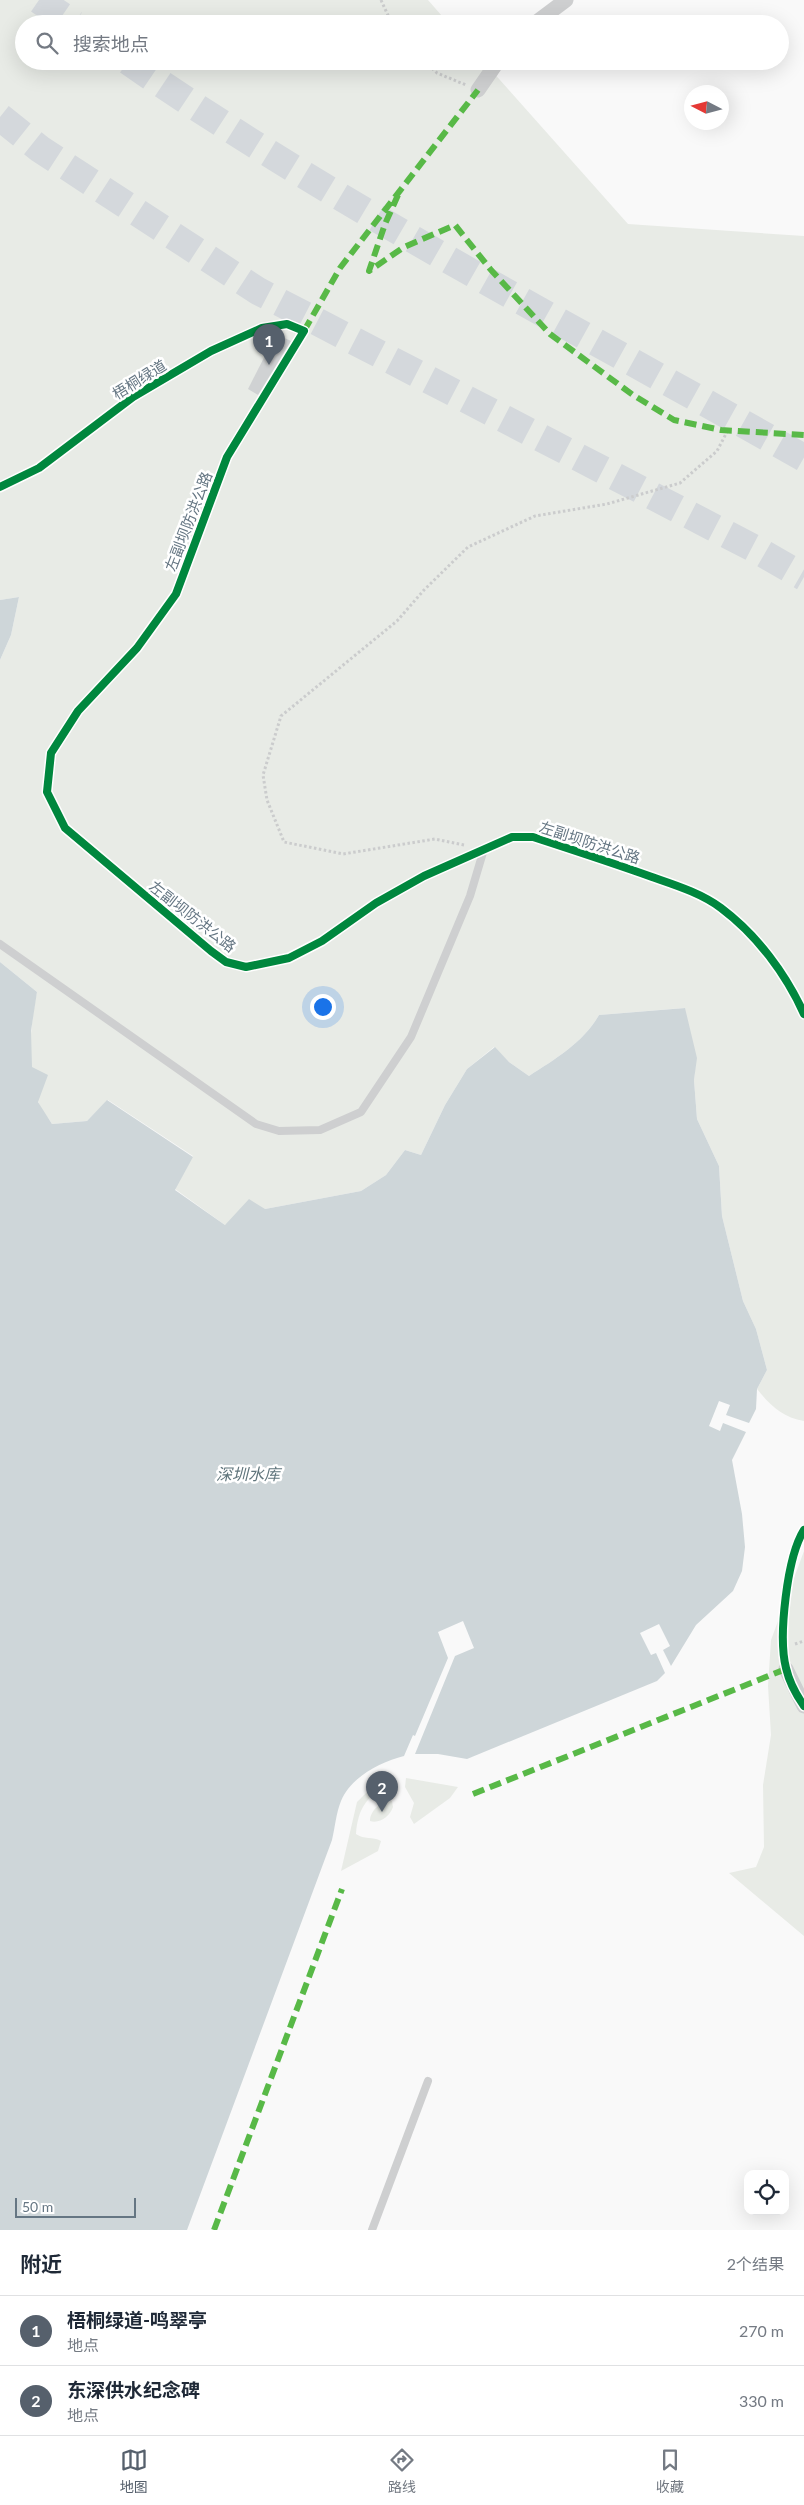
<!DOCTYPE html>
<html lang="zh">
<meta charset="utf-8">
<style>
body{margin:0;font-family:Lato,"Noto Sans SC",sans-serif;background:#f2f2f3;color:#1f2937}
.controls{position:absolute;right:15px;bottom:15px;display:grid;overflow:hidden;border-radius:10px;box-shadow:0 5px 20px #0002}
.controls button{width:45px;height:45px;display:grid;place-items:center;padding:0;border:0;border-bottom:1px solid #e0e1e3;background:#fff;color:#1f2937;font:25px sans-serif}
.compass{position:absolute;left:684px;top:85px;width:45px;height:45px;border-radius:50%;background:#fff;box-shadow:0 5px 20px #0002;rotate:276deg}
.scale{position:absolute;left:15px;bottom:12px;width:121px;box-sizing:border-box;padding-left:5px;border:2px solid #657683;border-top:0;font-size:14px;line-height:18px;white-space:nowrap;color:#657683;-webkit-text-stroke:4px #fff;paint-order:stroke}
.you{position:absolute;left:322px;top:1006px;width:18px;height:18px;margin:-12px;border:4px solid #fff;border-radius:50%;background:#1a73e8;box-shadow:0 0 0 8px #1a73e833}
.badge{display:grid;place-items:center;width:32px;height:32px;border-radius:50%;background:#56606c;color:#fff;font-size:16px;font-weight:700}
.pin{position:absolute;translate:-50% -41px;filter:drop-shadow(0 1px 2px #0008)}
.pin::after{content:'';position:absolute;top:26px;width:18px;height:15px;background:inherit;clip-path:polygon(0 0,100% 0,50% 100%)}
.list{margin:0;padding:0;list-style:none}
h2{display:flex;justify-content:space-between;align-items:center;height:65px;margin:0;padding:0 20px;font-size:21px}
h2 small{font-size:16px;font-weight:400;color:#747a83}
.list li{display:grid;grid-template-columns:32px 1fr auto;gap:15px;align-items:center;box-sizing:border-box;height:70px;padding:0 20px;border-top:1px solid #e0e1e3}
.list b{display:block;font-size:19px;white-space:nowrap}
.list p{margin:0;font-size:16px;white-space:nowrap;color:#747a83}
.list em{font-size:16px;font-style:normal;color:#747a83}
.icon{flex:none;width:28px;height:28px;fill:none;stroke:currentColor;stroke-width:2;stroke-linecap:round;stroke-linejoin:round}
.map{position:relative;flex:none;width:804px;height:2230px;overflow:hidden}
.search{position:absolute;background:#fff;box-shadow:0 5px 20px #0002;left:15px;right:15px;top:15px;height:55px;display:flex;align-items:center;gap:12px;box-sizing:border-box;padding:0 18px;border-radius:28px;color:#747a83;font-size:19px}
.sheet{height:205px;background:#fff}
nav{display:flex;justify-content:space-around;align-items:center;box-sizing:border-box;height:70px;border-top:1px solid #e0e1e3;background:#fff;font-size:14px;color:#747a83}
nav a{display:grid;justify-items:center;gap:2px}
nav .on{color:#56606c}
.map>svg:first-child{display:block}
.green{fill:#e8ebe6}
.water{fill:#ced6d9}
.building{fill:#d0d2d3}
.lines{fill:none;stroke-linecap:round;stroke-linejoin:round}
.motorway-tunnel{stroke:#d4d8dc;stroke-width:28;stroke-dasharray:28 14;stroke-linecap:butt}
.path{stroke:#cbcccd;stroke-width:3;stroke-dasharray:2.5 2.5;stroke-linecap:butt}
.service{stroke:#cecfd0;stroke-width:8}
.minor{stroke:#cecfd0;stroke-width:15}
.quiet{stroke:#58b947;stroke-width:6;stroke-dasharray:12 6;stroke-linecap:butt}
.cycleway-casing{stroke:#fff;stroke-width:11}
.cycleway{stroke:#00873e;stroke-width:8}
.labels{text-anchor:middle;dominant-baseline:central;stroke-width:5;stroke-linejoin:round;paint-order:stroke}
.street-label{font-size:15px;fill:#657683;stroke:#fff}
.water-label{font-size:16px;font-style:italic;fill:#60757c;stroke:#fff}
</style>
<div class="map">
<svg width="804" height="2230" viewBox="0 0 804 2230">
<rect width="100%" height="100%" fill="#f9f9f9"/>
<path class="green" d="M0 0H428L449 24H24V61H483L628 224 804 236V1421C782 1417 771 1406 757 1389L767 1370 756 1329 743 1301 722 1216 719 1166 697 1119 694 1080 696 1058 684 1008 599 1015C583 1043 555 1059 529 1076L509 1062 494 1047 467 1069 445 1105 421 1155 405 1150 386 1175 361 1191 265 1209 225 1225 175 1189 193 1156 108 1100 87 1121 52 1124C48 1117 40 1109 38 1101 26 1068 30 1026 37 992L0 962V660L11 635 19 597 0 600Z
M804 1551V1936L729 1873 756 1867 764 1847 763 1785 771 1735 768 1686 771 1640Z
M388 1778 391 1780V1784C367 1795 358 1808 356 1834 364 1840 373 1836 381 1841L378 1851 341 1871 357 1802 372 1787Z
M406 1778 458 1787 450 1798 414 1824 410 1817 414 1803 405 1787Z
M392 1801 393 1807C390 1816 380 1824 370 1821 370 1810 381 1802 392 1801Z"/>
<path class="water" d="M19 597 11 635 0 660V600Z
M0 962 37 992 31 1031 32 1067 48 1075 38 1102 52 1124 87 1121 107 1100 193 1157 175 1190 225 1225 249 1199 265 1209 361 1191 386 1175 405 1150 421 1155 445 1105 467 1069 495 1047 509 1062 529 1076C555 1059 583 1043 599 1015L685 1008 697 1058 694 1080 697 1119 719 1166 722 1216 743 1301 756 1329 767 1370 757 1389 756 1409 749 1423 726 1415 730 1405 719 1401 709 1426 720 1431 723 1423 746 1432 732 1460 742 1514 745 1547 742 1571 733 1591 696 1625 671 1666 663 1650 670 1646 659 1624 640 1633 651 1655 656 1653 665 1673 657 1681 467 1759 438 1754H415L455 1656 474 1648 463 1621 438 1632 448 1658 415 1736 413 1735 404 1756C380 1762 351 1777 341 1801 336 1813 335 1828 332 1840L187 2230H0Z"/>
<path class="building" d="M276 334 291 341 258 395 248 389Z"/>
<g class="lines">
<path class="motorway-tunnel" d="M39 0 74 24
M128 61C343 210 577 329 804 458
M0 117 40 149 258 291 757 550 804 577"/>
<path class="path" d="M381 0 392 24
M425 61 437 73 466 85
M464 845 435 839 343 854 284 842 267 800 263 775 281 716 397 621 424 590 468 547 535 516 607 504 680 483 717 451 728 430
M795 1644 804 1641"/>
<path class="service" d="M304 331 227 457 176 594 137 648 78 711 51 753 47 792 65 828 211 951 226 962 246 967 289 958 322 941 376 903 424 876 512 837H533C573 850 613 863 652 877 675 885 701 893 721 908 757 935 786 974 804 1014
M0 944 256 1124 279 1131 320 1130 361 1112 411 1037 470 896 484 849
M786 1669C780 1633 784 1561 804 1530
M372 2230 428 2081"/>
<path class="minor" d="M534 24 566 0
M478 90 498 61
M786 1669 804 1706"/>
<path class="quiet" d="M398 195 385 224 369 271 404 247 455 225 491 270 550 334 633 395 674 420 721 430 804 435
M304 331 340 268 478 90
M473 1794 786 1669
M214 2230 342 1889"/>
<g class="cycleway-casing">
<path id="cycleway" d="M0 487 39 468 133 397 211 351 262 328 287 324 304 331 227 457 176 594 137 648 78 711 51 753 47 792 65 828 211 951 226 962 246 967 289 958 322 941 376 903 424 876 512 837H533C573 850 613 863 652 877 675 885 701 893 721 908 757 935 786 974 804 1014
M804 1530C787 1557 778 1637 786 1668 789 1681 797 1696 804 1706"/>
</g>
<use href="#cycleway" class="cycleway"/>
</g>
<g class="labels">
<g class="street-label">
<text transform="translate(139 379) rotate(-32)">梧桐绿道</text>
<text transform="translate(188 521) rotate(-69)">左副坝防洪公路</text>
<text transform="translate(590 842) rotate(18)">左副坝防洪公路</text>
<text transform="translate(193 916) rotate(38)">左副坝防洪公路</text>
</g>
<g class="water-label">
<text x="248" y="1473">深圳水库</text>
</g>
</g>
</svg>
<div class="controls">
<button><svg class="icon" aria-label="locate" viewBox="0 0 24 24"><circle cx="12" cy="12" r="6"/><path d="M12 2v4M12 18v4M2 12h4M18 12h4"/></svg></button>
</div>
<svg class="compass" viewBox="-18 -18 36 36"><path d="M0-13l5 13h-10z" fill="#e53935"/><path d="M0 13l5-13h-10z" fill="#747a83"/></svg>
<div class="scale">50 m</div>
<div class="you"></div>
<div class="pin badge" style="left:269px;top:365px">1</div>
<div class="pin badge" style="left:382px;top:1812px">2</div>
<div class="search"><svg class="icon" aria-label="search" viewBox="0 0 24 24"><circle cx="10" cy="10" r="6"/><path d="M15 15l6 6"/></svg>搜索地点</div>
</div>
<section class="sheet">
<h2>附近<small>2个结果</small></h2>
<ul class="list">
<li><span class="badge">1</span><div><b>梧桐绿道-鸣翠亭</b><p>地点</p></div><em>270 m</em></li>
<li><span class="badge">2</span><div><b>东深供水纪念碑</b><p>地点</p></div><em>330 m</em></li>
</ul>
</section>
<nav>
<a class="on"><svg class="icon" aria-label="map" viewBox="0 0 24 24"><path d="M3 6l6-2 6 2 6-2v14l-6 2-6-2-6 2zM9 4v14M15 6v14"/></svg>地图</a>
<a><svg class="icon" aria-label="directions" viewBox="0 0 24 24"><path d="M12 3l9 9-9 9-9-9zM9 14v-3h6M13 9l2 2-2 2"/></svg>路线</a>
<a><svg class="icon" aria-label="saved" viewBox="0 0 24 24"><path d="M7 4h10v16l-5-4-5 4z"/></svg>收藏</a>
</nav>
